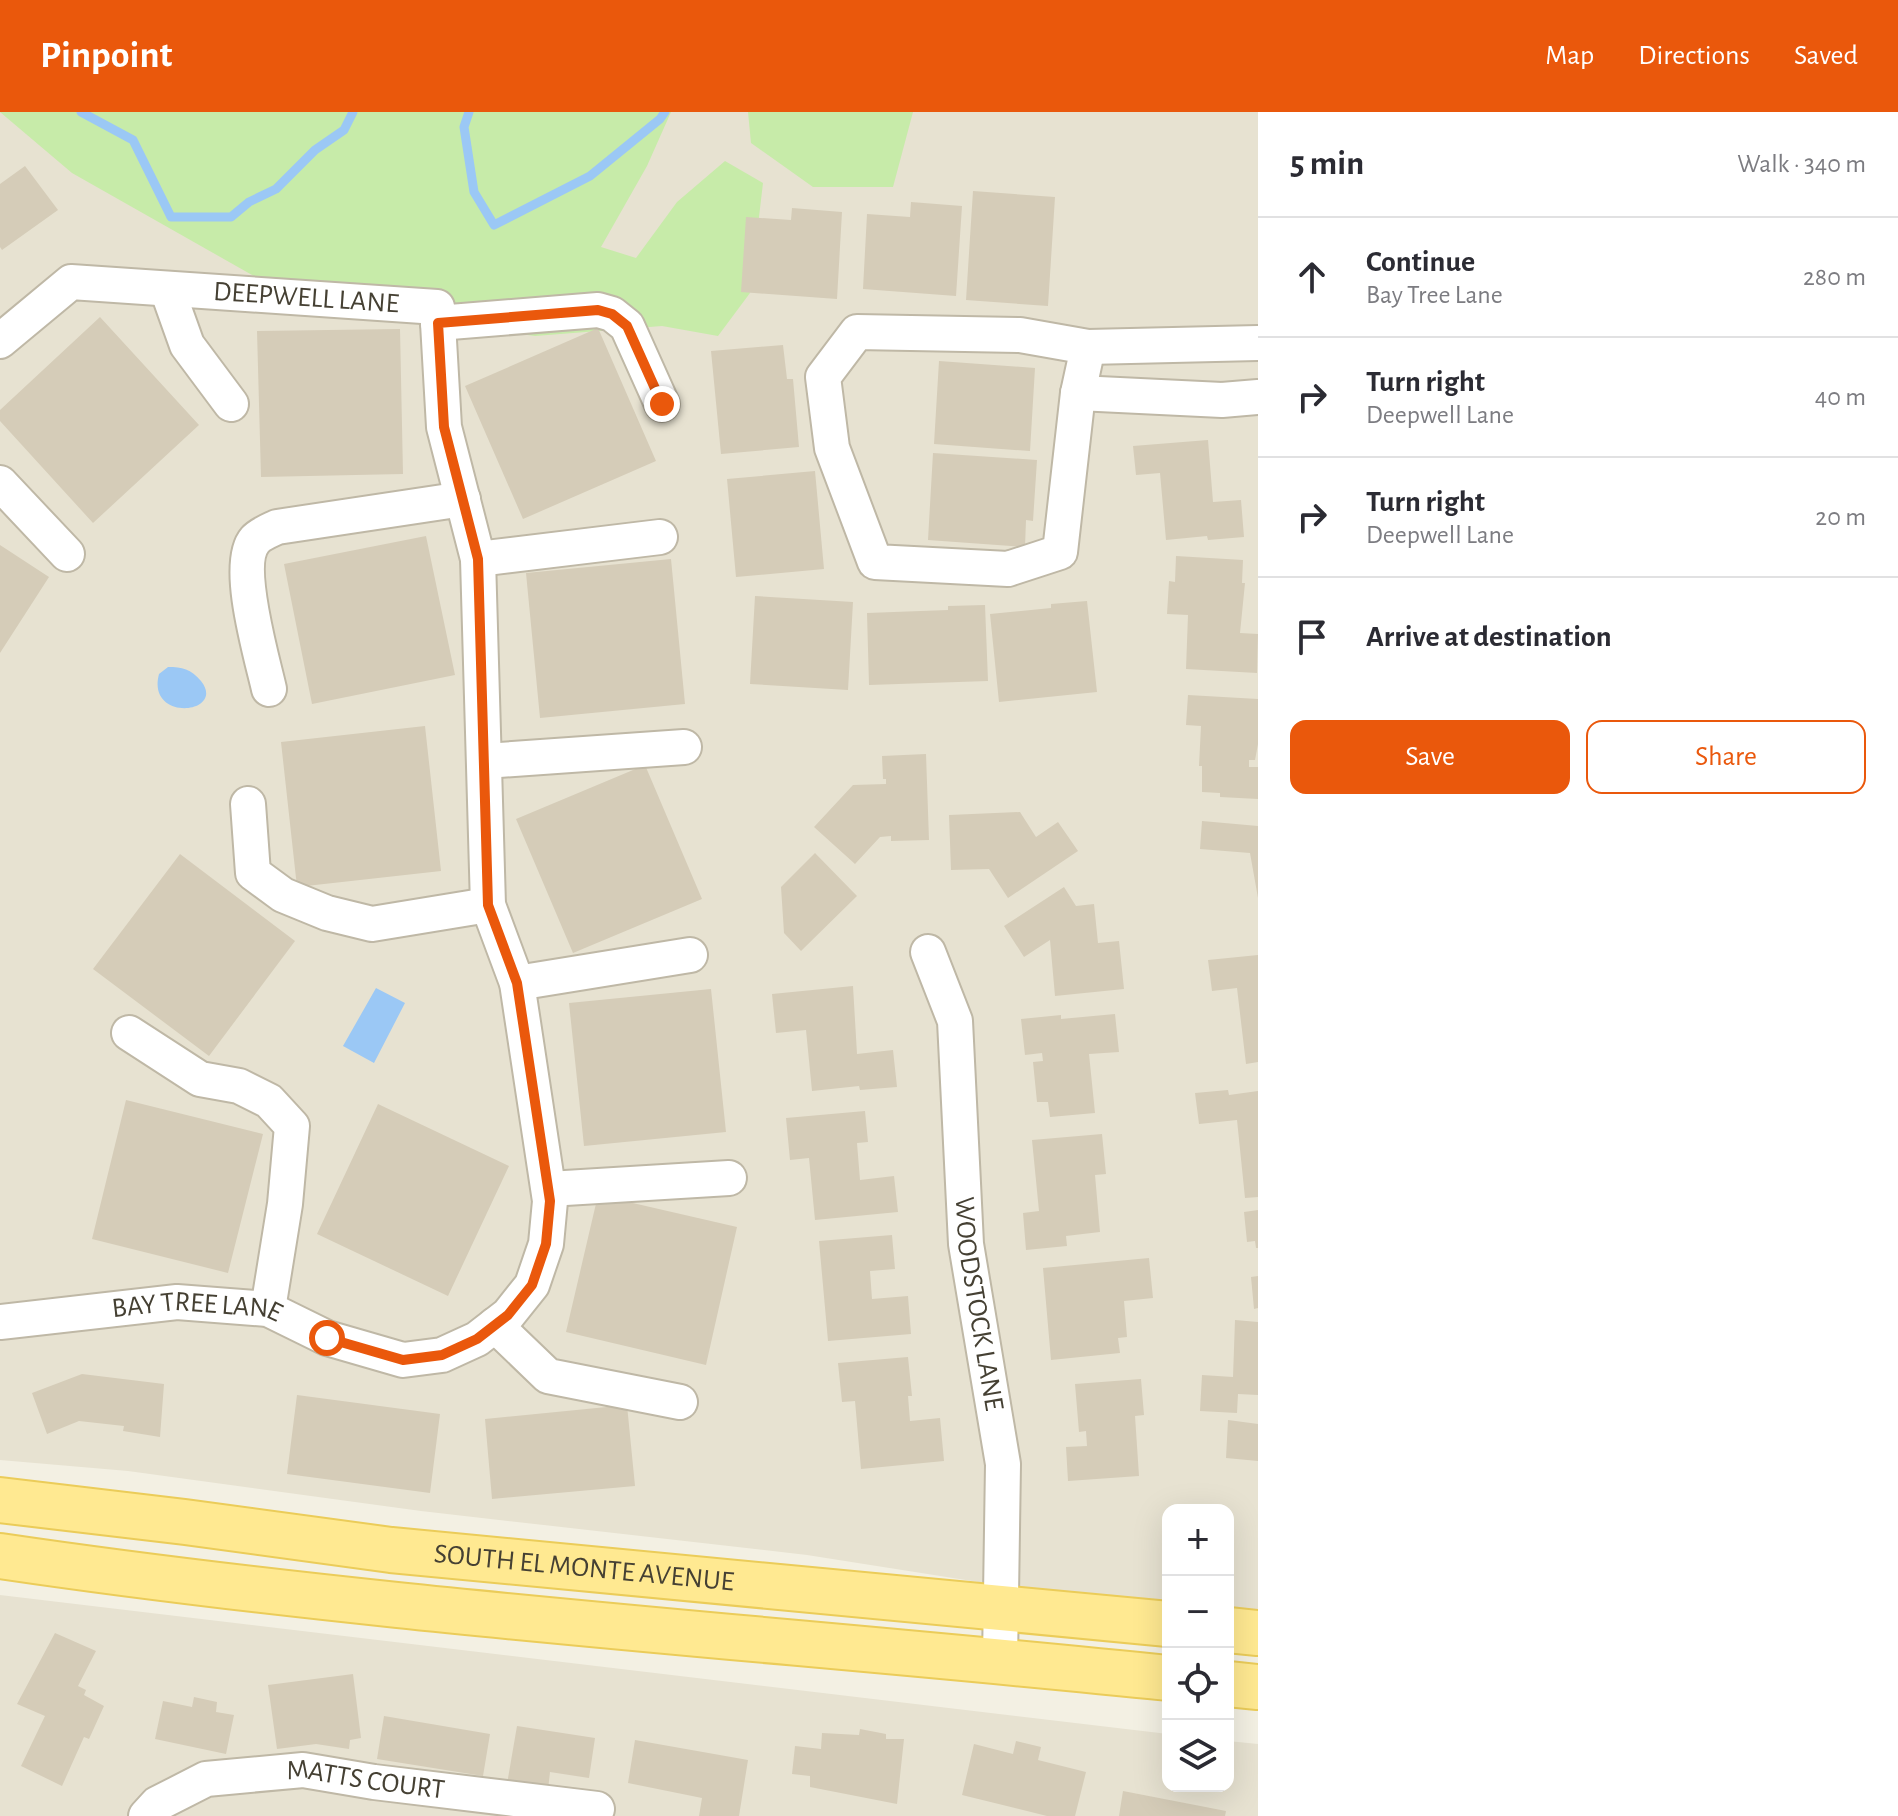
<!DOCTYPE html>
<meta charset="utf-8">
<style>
body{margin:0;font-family:"Alegreya Sans",sans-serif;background:#f7f7f7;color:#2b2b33}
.controls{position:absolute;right:24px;bottom:24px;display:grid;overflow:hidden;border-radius:16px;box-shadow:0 8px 32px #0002}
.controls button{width:72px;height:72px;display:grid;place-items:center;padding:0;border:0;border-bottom:2px solid #e1e1e2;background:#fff;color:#2b2b33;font:40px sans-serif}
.stop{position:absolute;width:24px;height:24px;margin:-18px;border:6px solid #ea580c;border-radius:50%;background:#fff}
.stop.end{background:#ea580c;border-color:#fff;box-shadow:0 2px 8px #0008}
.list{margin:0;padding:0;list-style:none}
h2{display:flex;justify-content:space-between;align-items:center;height:104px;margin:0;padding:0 32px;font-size:34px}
h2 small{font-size:26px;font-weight:400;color:#7c7c81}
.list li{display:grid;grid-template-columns:52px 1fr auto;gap:24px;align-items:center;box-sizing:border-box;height:120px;padding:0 32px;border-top:2px solid #e1e1e2}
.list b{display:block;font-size:30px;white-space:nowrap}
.list p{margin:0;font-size:26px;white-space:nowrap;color:#7c7c81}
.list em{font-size:26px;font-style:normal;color:#7c7c81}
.actions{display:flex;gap:16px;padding:24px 32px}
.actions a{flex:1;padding:18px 0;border:2px solid #ea580c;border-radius:16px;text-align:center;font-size:28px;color:#ea580c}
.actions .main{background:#ea580c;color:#fff}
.icon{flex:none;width:44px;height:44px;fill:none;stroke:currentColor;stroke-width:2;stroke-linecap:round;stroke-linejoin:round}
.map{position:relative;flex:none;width:1258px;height:1704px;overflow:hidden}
header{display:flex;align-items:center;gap:48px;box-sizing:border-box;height:112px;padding:0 40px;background:#ea580c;color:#fff}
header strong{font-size:38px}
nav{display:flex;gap:44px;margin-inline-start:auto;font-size:28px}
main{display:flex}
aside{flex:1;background:#fff}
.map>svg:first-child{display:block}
.residential{fill:#e7e2d1}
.green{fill:#c7eba9}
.water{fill:#9bc8f5}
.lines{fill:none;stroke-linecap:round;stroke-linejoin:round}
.stream{stroke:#9bc8f5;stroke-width:9}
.building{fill:#d5ccb8}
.minor-casing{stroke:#bfb8a6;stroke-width:38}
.major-casing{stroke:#ebcc59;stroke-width:48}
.minor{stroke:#fff;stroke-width:34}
.major{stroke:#ffe991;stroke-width:44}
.route{stroke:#ea580c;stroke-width:10}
.labels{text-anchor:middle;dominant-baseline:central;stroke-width:6;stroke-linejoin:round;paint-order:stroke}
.street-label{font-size:28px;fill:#454033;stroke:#fff}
</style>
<header>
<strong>Pinpoint</strong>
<nav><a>Map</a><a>Directions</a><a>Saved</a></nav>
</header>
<main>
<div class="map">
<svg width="1258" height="1704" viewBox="0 0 1258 1704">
<rect width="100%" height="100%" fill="#f3f0e3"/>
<path class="residential" d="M0 0H1258V1507L1228 1503V1398H1168V1496L1054 1482 807 1443 421 1399 128 1359 0 1348Z
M0 1483 1168 1622V1674H1228V1629L1258 1632V1704H0Z"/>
<path class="green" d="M0 0H671L647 54 601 135 636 146 677 90 725 49 763 71 750 181 718 224 662 214 535 224 305 193 72 61Z
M748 0H913L893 75H813L751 31Z"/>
<path class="water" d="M168 555C182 555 191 557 201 569 227 602 146 611 159 562Z
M376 876 405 891 374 951 343 934Z"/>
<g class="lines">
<path class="stream" d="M81 0 133 28 171 105H231L249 90 276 77 315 38 344 18 353 0
M469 0 464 15 474 80 494 113 590 64 660 7 665 0"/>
</g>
<path class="building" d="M25 54 58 98 2 138 0 135V72Z
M973 79 1055 85 1048 194 966 188Z
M911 90 962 94 956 184 863 177 867 102 910 105Z
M792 96 842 100 837 187 741 180 746 105 791 108Z
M100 205 199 313 93 411 0 309V298Z
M598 216 656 349 523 407 465 274Z
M400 217 403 362 261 365 257 219Z
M783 233 787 267H793L799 335 721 342 711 239Z
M939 249 1035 256 1030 339 934 332Z
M1208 328 1213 390 1241 388 1244 425 1208 428 1207 424 1166 428 1160 361 1136 363 1133 334Z
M933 341 1037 348 1033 409 1026 408 1025 435 928 428Z
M815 359 824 457 736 465 727 367Z
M426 424 455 563 312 592 284 452Z
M0 433 49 465 0 541Z
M1176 444 1243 448 1242 471H1245L1240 521 1258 522 1257 561 1186 557 1188 503 1167 502 1169 469 1175 470Z
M671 447 685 592 540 606 526 461Z
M755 484 853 490 848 578 750 572Z
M1087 489 1097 580 999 590 990 502 1051 496V492Z
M985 493 988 569 869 573 867 501 948 498V494Z
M1188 583 1258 587V632L1255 648H1249V655H1258V687L1220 685V681L1202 680V654H1199L1201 614 1186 613Z
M425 614 441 759 297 775 281 630Z
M926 642 929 728 891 729V724L880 725 855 752 814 715 853 673 886 672V667H883L882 644Z
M645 653 702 787 573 841 516 707Z
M1020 700 1036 725 1058 710 1078 739 1008 786 989 757 951 758 949 703Z
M1202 709 1258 714V786L1250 741 1200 737Z
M815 741 857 784 801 839 784 821 781 775Z
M180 742 295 829 209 944 93 857Z
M1064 775 1076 794 1094 792 1098 831 1119 829 1124 877 1055 884 1050 828 1024 845 1004 814Z
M1258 843V950L1246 952 1237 876 1212 879 1208 848Z
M853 874 857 942 893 938 897 975 860 978 859 974 812 979 806 918 776 921 772 882Z
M711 877 726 1020 584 1034 569 891Z
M1115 902 1119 940 1089 942 1095 1001 1050 1005 1048 990H1037L1033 950 1043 949 1042 941 1025 943 1021 907 1061 903V907Z
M1228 978 1229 983 1258 979V1085L1245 1086 1237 1008 1199 1012 1195 981Z
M126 988 263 1022 228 1161 92 1127Z
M378 992 509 1054 448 1184 317 1122Z
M865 999 868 1030 857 1031 860 1068 894 1064 898 1100 815 1108 809 1046 790 1048 786 1006Z
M1102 1022 1106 1062 1095 1063 1100 1120 1066 1124 1067 1134 1026 1138 1023 1101 1039 1099 1032 1028Z
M598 1083 737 1115 706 1253 566 1220Z
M1258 1098V1136H1256L1255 1129 1247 1130 1244 1100Z
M892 1123 895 1157 870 1159 872 1187 908 1184 911 1222 828 1229 819 1129Z
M1149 1146 1153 1186 1124 1189 1127 1225 1118 1226 1120 1241 1051 1248 1043 1156Z
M1258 1164V1196L1254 1197 1251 1165Z
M1235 1208 1258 1210V1283L1238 1282 1237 1301 1200 1299 1202 1263 1233 1265Z
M908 1245 912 1284H908L910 1309 940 1306 944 1349 861 1357 855 1289 842 1290 838 1251Z
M82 1262 164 1272 160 1325 123 1319 124 1314 79 1309 47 1322 32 1281Z
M1141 1267 1144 1303 1135 1304 1139 1364 1068 1369 1066 1335 1087 1334 1086 1319 1079 1320 1075 1272Z
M297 1283 440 1302 430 1381 287 1362Z
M627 1293 635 1374 492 1387 485 1307Z
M1228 1308 1258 1312V1349L1226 1346Z
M55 1521 96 1539 78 1574 86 1578 84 1583 104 1594 89 1627 84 1625 62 1674 21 1654 45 1604 17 1592Z
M353 1562 361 1626 350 1628 349 1637 316 1632 277 1637 268 1573Z
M194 1585 217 1590 216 1600 234 1603 226 1642 155 1627 163 1589 192 1595Z
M384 1604 490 1622 483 1664 377 1647Z
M517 1614 595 1626 589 1666 550 1660 548 1678 507 1672Z
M860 1617 886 1622V1627H904L897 1692 810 1675V1664L792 1662 795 1634 821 1637 822 1621 859 1623Z
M635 1628 748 1648 739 1704H699L702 1686 628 1671Z
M1016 1629 1041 1635 1038 1648 1086 1660 1075 1704H1047L962 1683 974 1632 1013 1642Z
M1123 1679 1226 1699 1225 1704H1119Z"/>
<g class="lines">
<g class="minor-casing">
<g id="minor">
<path d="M167 177 187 233 231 292"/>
<path d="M857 220 1020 223 1088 235 1078 281 1060 440 1008 457 875 450 832 336 823 265Z"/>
<path id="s1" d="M0 229 71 170 437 195 438 211 598 198 612 202 627 214 662 292"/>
<path d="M1088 235 1258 231"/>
<path d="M1078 281 1222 288 1258 285"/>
<path d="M0 371 67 442"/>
<path d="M478 447 660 425"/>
<path d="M269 577C262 546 234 452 255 428 260 422 271 418 277 415L463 387"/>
<path d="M485 649 684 635"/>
<path d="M248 692 253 761 283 783 327 801 372 812 488 793"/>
<path id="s2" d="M928 840 955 909 966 1132 1003 1352 1000 1549"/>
<path d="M517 871 690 843"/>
<path d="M129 921 200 967 239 974 269 989 292 1014 285 1092 268 1197"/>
<path d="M549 1077 729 1066"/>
<path id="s3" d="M0 1210 177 1190 268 1197 327 1226 403 1248 442 1243 477 1227 508 1203 532 1173 546 1132 550 1089 517 871 488 793 478 447 444 315 438 211"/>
<path d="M495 1213 548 1264 680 1290"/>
<path id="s4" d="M146 1704 157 1692 206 1667 303 1658 374 1670 597 1697"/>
</g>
</g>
<g class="major-casing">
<g id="major">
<path id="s5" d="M0 1388 185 1410 391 1438 1168 1512"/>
<path d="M0 1444C387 1501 779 1526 1168 1566"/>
<path d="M1228 1518 1258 1521"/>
<path d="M1228 1572 1258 1575"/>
</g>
</g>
<use href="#minor" class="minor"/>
<use href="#major" class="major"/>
</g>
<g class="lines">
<path class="route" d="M327 1226 403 1248 442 1243 477 1227 508 1203 532 1173 546 1132 550 1089 517 871 488 793 478 447 444 315 438 211 598 198 612 202 627 214 662 292"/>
</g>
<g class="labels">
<g class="street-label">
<text stroke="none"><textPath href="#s1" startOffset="328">DEEPWELL LANE</textPath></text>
<text stroke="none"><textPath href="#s2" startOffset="358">WOODSTOCK LANE</textPath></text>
<text stroke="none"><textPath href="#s3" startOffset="198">BAY TREE LANE</textPath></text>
<text stroke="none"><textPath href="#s5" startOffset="588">SOUTH EL MONTE AVENUE</textPath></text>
<text stroke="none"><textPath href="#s4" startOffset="232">MATTS COURT</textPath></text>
</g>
</g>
</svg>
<div class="controls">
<button>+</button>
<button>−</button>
<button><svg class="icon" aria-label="locate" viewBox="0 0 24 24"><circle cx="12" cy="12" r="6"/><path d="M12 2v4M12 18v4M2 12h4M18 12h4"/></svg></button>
<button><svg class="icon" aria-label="layers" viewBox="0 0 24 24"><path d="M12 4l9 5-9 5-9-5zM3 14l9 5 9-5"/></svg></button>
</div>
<div class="stop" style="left:327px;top:1226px"></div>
<div class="stop end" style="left:662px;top:292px"></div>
</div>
<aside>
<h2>5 min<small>Walk · 340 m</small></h2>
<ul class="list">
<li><svg class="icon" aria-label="ahead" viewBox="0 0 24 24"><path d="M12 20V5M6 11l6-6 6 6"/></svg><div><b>Continue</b><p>Bay Tree Lane</p></div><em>280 m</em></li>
<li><svg class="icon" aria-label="right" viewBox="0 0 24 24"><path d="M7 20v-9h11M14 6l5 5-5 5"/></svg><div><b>Turn right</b><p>Deepwell Lane</p></div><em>40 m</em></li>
<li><svg class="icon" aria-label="right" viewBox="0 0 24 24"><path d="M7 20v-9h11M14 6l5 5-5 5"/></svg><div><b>Turn right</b><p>Deepwell Lane</p></div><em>20 m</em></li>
<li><svg class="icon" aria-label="arrive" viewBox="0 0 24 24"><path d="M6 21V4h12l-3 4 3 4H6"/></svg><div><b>Arrive at destination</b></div></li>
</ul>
<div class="actions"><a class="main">Save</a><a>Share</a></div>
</aside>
</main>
